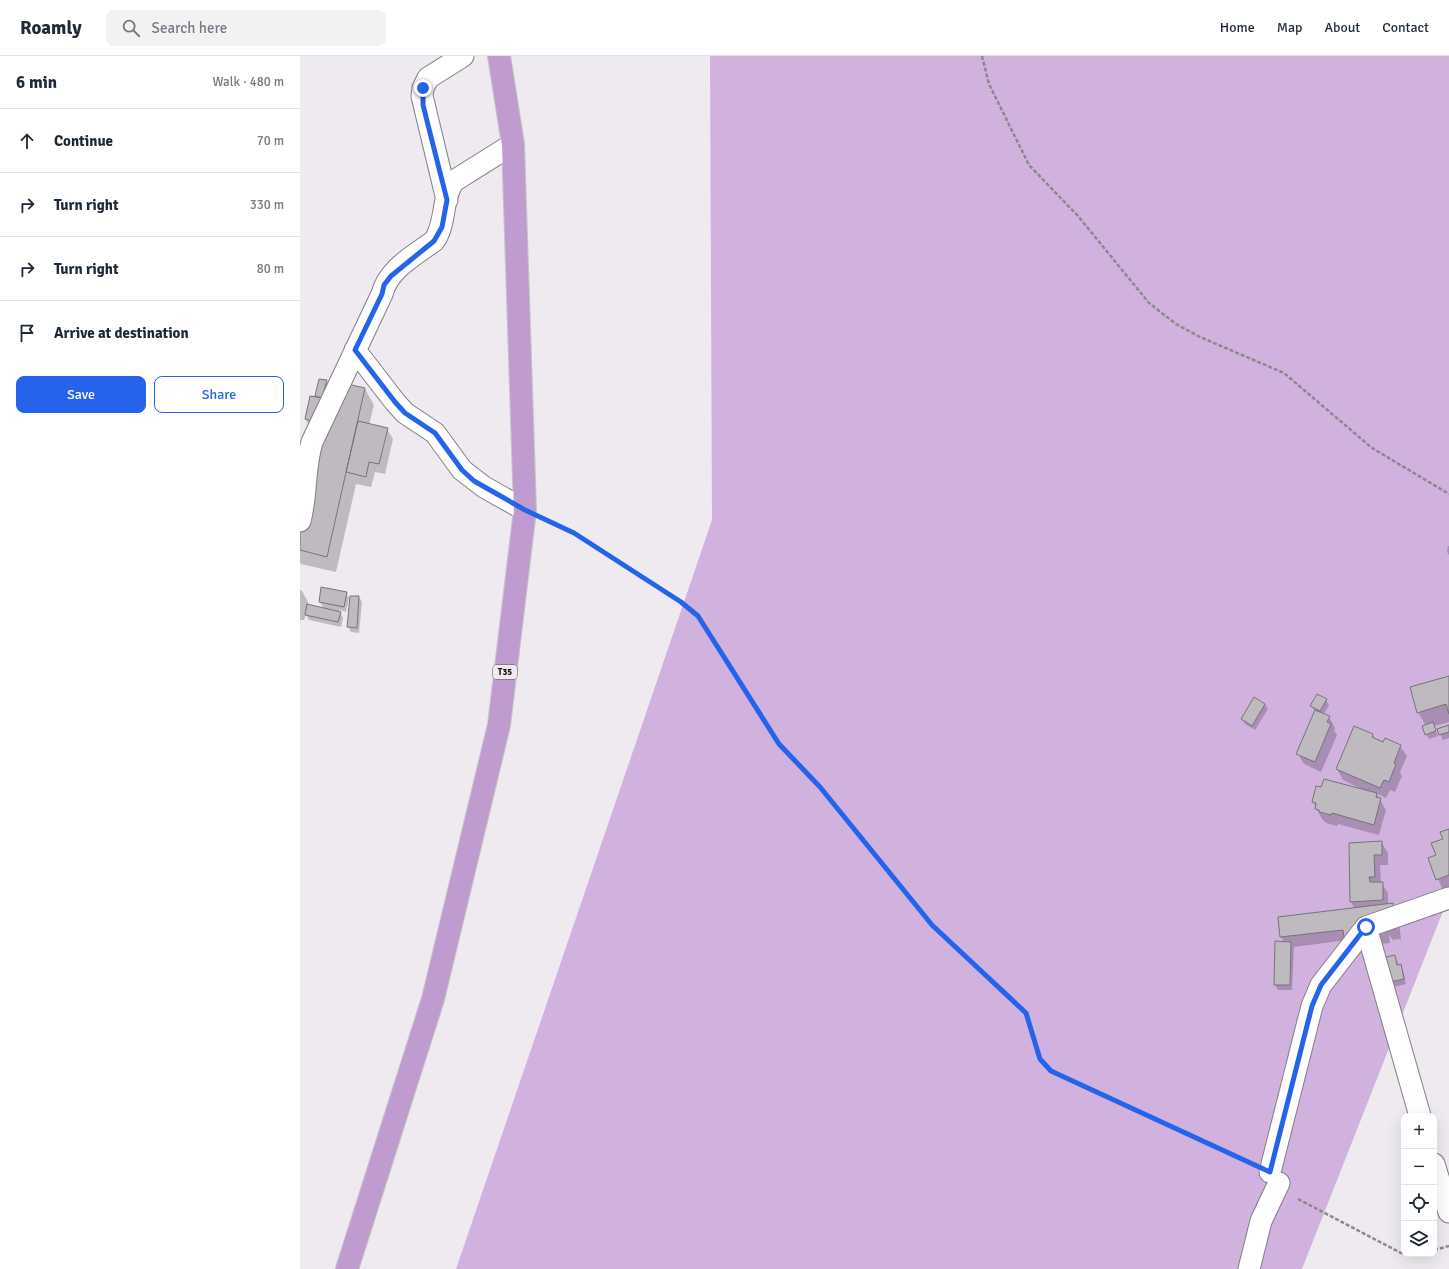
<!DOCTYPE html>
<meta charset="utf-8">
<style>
body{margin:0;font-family:Signika,sans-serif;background:#f2f2f3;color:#1f2937}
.controls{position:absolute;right:12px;bottom:12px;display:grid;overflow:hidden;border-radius:8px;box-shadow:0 4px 16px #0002}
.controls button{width:36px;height:36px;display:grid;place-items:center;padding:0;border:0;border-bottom:1px solid #e0e1e3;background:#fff;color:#1f2937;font:20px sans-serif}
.stop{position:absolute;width:12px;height:12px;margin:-9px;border:3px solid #2563eb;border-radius:50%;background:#fff}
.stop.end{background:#2563eb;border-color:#fff;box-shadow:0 1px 4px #0008}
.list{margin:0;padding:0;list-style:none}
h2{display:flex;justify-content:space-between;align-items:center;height:52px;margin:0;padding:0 16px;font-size:17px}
h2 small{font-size:13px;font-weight:400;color:#747a83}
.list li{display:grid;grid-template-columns:26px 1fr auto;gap:12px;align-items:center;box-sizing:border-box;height:64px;padding:0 16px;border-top:1px solid #e0e1e3}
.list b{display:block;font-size:15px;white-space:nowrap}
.list em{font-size:13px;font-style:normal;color:#747a83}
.actions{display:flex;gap:8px;padding:12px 16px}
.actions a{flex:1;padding:9px 0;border:1px solid #2563eb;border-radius:8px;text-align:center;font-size:14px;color:#2563eb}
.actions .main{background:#2563eb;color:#fff}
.icon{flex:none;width:22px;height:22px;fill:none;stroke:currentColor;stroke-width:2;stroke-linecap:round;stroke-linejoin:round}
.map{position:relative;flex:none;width:1149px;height:1213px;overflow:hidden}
header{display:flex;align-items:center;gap:24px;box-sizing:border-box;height:56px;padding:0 20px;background:#fff;border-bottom:1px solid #e0e1e3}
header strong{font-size:19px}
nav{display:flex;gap:22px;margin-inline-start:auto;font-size:14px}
.search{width:280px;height:36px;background:#f2f2f3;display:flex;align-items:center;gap:10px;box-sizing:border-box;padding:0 14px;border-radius:8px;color:#747a83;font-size:15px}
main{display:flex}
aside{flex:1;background:#fff}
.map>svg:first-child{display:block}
.green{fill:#d1b2df}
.shadow{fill:#0003}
.building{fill:#bebac0;stroke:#777379}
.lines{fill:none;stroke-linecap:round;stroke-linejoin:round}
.minor-casing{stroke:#827e84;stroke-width:23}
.trunk-casing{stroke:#c7c6c7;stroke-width:24}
.path{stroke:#8c898d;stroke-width:2.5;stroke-dasharray:4 2;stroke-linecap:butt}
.minor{stroke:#fff;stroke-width:21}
.trunk{stroke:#c09bd0;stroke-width:22}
.route{stroke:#2563eb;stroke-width:5}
.labels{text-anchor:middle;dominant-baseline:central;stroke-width:3;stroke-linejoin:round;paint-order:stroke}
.shield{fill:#eeeaf0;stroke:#555457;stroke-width:1}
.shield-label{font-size:9px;font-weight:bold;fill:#141315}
</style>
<header>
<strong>Roamly</strong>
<div class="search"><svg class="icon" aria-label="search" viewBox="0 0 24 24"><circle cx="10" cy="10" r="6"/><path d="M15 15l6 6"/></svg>Search here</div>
<nav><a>Home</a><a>Map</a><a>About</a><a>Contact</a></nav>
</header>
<main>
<aside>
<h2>6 min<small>Walk · 480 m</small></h2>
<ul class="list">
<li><svg class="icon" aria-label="ahead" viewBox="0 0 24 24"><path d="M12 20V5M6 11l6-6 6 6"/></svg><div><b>Continue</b></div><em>70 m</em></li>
<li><svg class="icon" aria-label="right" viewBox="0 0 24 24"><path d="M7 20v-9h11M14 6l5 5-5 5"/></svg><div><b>Turn right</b></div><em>330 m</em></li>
<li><svg class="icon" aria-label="right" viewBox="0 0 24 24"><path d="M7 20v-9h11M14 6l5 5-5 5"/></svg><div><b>Turn right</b></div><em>80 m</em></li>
<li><svg class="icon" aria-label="arrive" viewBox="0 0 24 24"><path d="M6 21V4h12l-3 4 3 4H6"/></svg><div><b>Arrive at destination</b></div></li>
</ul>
<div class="actions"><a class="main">Save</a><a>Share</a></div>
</aside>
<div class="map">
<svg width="1149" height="1213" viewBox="0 0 1149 1213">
<rect width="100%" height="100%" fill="#eeeaf0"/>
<path class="green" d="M410 0H1149V840L1002 1213H156L412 464Z"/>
<path class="shadow" d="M20 324 26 325 29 331 65 333 74 349 69 369 87 373 93 383 85 418 75 416 71 431 56 428 36 516 1 508 0 506V457L20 371 8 368 6 363 11 341 15 342Z
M1148 490H1149V499L1147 496Z
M0 534 2 535 8 546V549L24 553 20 546 46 537 49 542 46 556 39 554 43 562 41 571 9 564 6 558 4 564H0Z
M59 541 62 546 59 577 51 576 48 571Z
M1149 621V666L1134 670 1138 680 1129 683 1126 678V670L1118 656Z
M1026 644 1029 649 1023 659 1029 661 1035 672 1034 675 1037 679 1021 716 1004 708 998 698 1016 656 1011 650Z
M965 648 968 653 955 674 945 668 942 663Z
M1149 672V682L1143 684 1138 674Z
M1073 679 1076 684 1083 688 1100 690 1107 700 1100 716 1102 720 1095 736 1090 734 1086 742 1076 737 1086 754 1079 779 1038 768 1037 770 1026 767 1022 763 1013 746 1068 736 1043 724 1037 713Z
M1149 774V832L1143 834 1129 802 1137 800Z
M1081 786 1088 797V809H1080L1081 827 1088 837V848H1092L1098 859 1101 883 1093 884 1089 879 1090 887 1051 891 1047 884 994 891 992 934H978L975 929 984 886 981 881 1055 853 1051 846 1050 788Z
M1095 900 1099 910 1103 914 1106 928 1094 931 1091 926Z"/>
<path class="building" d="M19 323 27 324 22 342 15 340Z
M30 324 65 332 27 501 0 494V453Z
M10 340 23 342 17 367 5 363Z
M58 365 88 372 79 408 69 406 66 421 46 416Z
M21 531 47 536 44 551 19 546Z
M50 540H59L57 572 47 571Z
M7 548 41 556 38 566 5 559Z
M1149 620V658L1146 648 1117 657 1110 631Z
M1017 638 1027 643 1020 655 1010 650Z
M954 641 965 648 952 670 941 663Z
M1015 654 1030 660 1027 666 1031 668 1015 706 996 698Z
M1133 666 1136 675 1125 679 1122 670Z
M1149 669V676L1139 679 1137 673Z
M1054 670 1073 678 1072 681 1083 686 1085 682 1101 689 1094 707 1096 708 1089 726 1084 724 1080 732 1036 713Z
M1024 723 1077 737 1076 741 1081 742 1074 769 1032 757 1031 759 1019 756V754L1015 753 1016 747 1012 746 1016 730 1021 731Z
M1149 773V819L1136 824 1128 802 1136 799 1131 787 1143 783 1140 776Z
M1082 785V799H1074L1075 821H1069L1070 826H1083V844L1050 846 1049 787Z
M1093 847 1095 873 1086 874 1084 870V876L1044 881 1043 874 980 881 978 861Z
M975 885 991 886 990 929H974Z
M1095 899 1097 909 1101 908 1104 923 1090 926 1086 901Z"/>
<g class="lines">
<g class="minor-casing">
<path id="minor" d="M147 144 122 40 123 32 128 22 163 0
M55 294 95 346 105 357 135 377 162 414 184 431 225 454
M0 465C7 439 4 412 12 386L82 238C88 213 115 199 134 185 147 167 141 142 154 125L213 88
M1066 871 1120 1060
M1134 1108 1149 1156
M970 1116 1012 950 1021 929 1066 871 1149 842
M949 1213 961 1165 979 1127"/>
</g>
<g class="trunk-casing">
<path id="trunk" d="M47 1213 133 943 199 669 225 454 213 88 199 0"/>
</g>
<path class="path" d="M682 0 689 28 729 109 778 160 849 247 876 268 900 281 984 317 1072 392 1149 438
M249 465 274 477 381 546 398 560 479 688 520 731 632 869 726 957 740 1003 751 1015 947 1105
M998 1143 1101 1197 1111 1199 1116 1198
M1134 1194 1149 1190"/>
<use href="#minor" class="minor"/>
<use href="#trunk" class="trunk"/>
</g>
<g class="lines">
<path class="route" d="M123 32V49L147 144 142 171 134 185 91 220 84 229 82 238 55 294 95 346 105 357 135 377 162 414 174 425 225 454 274 477 381 546 398 560 479 688 520 731 632 869 726 957 740 1003 751 1015 970 1116 1012 950 1021 929 1066 871"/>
</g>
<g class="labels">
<rect class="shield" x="193" y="609" width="24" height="14" rx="3"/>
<g class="shield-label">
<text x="205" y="616">T35</text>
</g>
</g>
</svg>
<div class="controls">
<button>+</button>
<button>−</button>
<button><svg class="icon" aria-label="locate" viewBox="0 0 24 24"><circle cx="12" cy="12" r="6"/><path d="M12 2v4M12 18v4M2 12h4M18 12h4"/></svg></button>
<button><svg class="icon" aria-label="layers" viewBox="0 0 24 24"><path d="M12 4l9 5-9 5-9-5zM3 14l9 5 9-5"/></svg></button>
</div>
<div class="stop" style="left:1066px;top:871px"></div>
<div class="stop end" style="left:123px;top:32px"></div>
</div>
</main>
